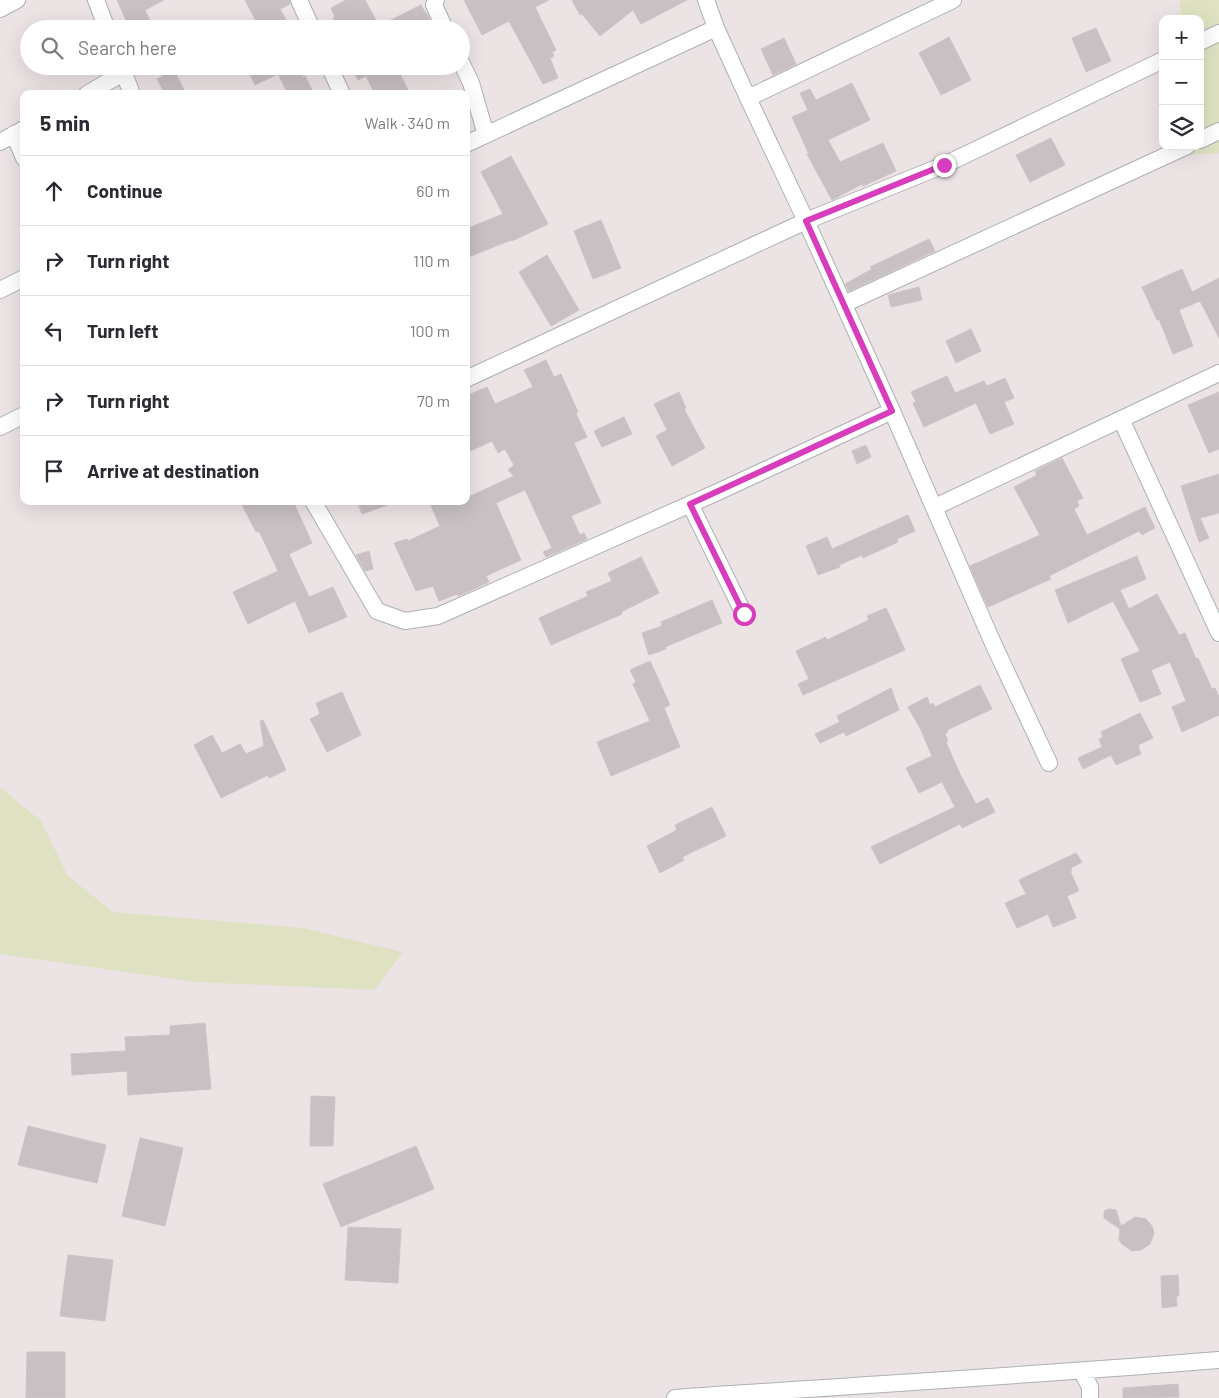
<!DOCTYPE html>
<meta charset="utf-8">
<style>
body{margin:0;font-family:Barlow,sans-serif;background:#f2f2f3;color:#2b2b33}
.controls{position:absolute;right:15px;top:15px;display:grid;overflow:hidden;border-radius:10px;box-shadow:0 5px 20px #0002}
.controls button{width:45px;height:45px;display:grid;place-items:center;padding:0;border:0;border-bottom:1px solid #e1e1e2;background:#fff;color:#2b2b33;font:25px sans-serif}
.stop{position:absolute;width:15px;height:15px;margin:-11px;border:4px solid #d83dbc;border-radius:50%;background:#fff}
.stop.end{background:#d83dbc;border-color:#fff;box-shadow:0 1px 5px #0008}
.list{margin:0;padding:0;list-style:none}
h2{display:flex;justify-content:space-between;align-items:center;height:65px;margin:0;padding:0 20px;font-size:21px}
h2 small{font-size:16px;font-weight:400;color:#7c7c81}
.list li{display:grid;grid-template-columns:32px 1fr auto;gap:15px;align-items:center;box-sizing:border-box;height:70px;padding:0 20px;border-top:1px solid #e1e1e2}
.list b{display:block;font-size:19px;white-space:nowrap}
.list em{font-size:16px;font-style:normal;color:#7c7c81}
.icon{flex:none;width:28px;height:28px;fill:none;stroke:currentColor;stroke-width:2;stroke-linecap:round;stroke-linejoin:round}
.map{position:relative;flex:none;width:1219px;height:1398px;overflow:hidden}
.search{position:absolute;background:#fff;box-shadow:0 5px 20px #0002;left:20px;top:20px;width:450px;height:55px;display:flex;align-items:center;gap:12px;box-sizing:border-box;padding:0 18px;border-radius:28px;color:#7c7c81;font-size:19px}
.panel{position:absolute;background:#fff;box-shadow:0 5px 20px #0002;left:20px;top:90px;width:450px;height:415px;border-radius:10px}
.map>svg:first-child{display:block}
.green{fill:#dfe2c2}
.building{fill:#c8c0c2;stroke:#d0c2c5}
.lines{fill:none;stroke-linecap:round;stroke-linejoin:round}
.minor-casing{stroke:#acb2b1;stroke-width:18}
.minor{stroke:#fff;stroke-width:16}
.route{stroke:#d83dbc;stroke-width:6}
</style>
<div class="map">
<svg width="1219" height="1398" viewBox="0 0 1219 1398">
<rect width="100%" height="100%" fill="#ece3e4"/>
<path class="green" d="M1180 0H1219V153L1191 155V146H1200V19H1181Z
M0 787 41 821 68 876 113 912 303 928 403 952 375 990 195 982 0 954Z"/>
<path class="building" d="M117 0H164L145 10 154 29H130Z
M245 0H289L290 4 280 9 291 29H260Z
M346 0H365L379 26 421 5 426 14H427L433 29H339L333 18 335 17 331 8Z
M464 0H549L535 7 556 50 552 52 554 56 550 58 558 78 543 84 509 21 482 35Z
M572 0H687L641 24 633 10 600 36 582 14 580 15Z
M1096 28 1111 61 1086 72 1072 38Z
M949 37 971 80 941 95 919 53Z
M784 38 796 64 773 75 761 49Z
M246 66H298L303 77 305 76 314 94H288L278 74 255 85Z
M351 66H396L410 94H375L366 76 358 80Z
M174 70 186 94H165L157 79Z
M852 83 870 120 828 140 840 162 883 143 896 171 863 186 862 184 832 200 807 154H809L792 117 808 110 800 93 810 89 816 100Z
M1051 138 1065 165 1030 182 1016 155Z
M511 156 548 224 512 241 511 240 466 258V229L503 214 481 172Z
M601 220 621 268 593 279 574 231Z
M929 239 935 251 849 291 845 284 872 269 870 267Z
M547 255 579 310 551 326 519 272Z
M1182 269 1192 292 1219 278V338L1200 301 1179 310 1193 346 1173 354 1159 319 1157 320 1142 287Z
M919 287 922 300 891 307 888 295Z
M971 329 981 351 956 363 946 341Z
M546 360 554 377 561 374 578 412 576 414 587 437 574 443 601 503 571 516 580 535 584 533 587 539 546 557 543 552 552 548 525 490 496 503 521 560 486 576 489 582 458 596 457 594 439 601 433 586 416 591 394 543 407 539 408 541 440 526 429 501H466V498L514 476 508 470 514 465 505 449 498 453 492 441 466 453V396L487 387 495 404 522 392 533 387 524 370Z
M947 376 955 393 984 381 987 386 1005 378 1014 398 1004 402 1014 424 990 434 976 403 924 427 913 403 916 402 911 392Z
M679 392 686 408 684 409 705 448 672 466 656 436 667 430 654 404Z
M1219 392V449L1209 453 1188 405Z
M624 417 632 434 602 447 594 431Z
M866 445 871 457 857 464 852 451Z
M1062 458 1083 498 1077 501 1079 506 1074 509 1087 535 1145 507 1155 528 1142 535 1139 531 1049 576 1051 579 988 607 970 566 1040 535 1014 487 1037 475 1035 471Z
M1219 474V513L1200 518 1209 538 1199 542 1181 486Z
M240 501H293L312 543 289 554 309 597 333 587 347 617 309 633 295 601 248 624 233 592 278 571 259 531 256 532Z
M357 501H392L393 503 362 514Z
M908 515 915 531 897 539 898 542 863 558 862 555 839 565 840 567 818 575 806 546 827 537 832 549Z
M369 551 373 569 365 571 356 555Z
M1137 556 1146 579 1120 590 1129 609 1157 594 1179 635 1185 633 1196 659 1198 658 1212 689 1215 688 1219 697V715L1182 732 1172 707 1186 701 1170 662 1151 670 1161 694 1140 702 1121 659 1140 651 1113 601 1068 623 1055 590Z
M641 557 659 593 621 612 622 614 551 645 539 618 588 596 586 592 612 581 608 573Z
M712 600 722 623 665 647 666 649 649 655 642 633 662 626 661 622Z
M886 608 905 650 803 695 798 684 809 679 796 651 826 637 827 640 869 620 867 616Z
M650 661 670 705 664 708 680 747 611 776 597 742 650 721 633 684 636 682 630 670Z
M980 685 992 709 947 730 948 732 945 734 948 741 946 742 960 774 976 804 988 798 995 812 962 828 960 824 880 864 871 847 955 807 942 782 919 793 906 768 932 756 920 728 908 707 927 697 930 705 933 703 935 707Z
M891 688 899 710 846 736 844 732 820 743 815 734 840 722 837 716Z
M342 692 361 735 327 752 310 719 320 714 316 703Z
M1140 713 1153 738 1138 745 1141 754 1116 765 1111 755 1083 769 1078 758 1102 747 1099 739 1103 737 1101 732Z
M263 720 286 770 269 778 268 775 221 798 194 745 212 735 222 753 240 744 246 754 264 746 260 721Z
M712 807 726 836 682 857 684 860 660 873 647 846 677 830 675 825Z
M1076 853 1082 862 1071 868 1072 871H1070L1079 891 1067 896 1076 918 1053 927 1048 914 1017 928 1005 903 1026 894 1019 880Z
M205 1023 211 1089 128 1095 127 1071 72 1075 71 1054 126 1051 125 1037 170 1035V1026Z
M311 1096 335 1097 333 1146H310Z
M28 1126 106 1145 97 1183 18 1165Z
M140 1138 183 1148 165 1226 122 1216Z
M416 1146 434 1189 341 1227 323 1184Z
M1109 1209 1116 1210 1121 1226 1135 1217 1146 1219 1152 1226 1154 1233 1150 1244 1141 1250 1132 1251 1122 1244 1119 1240 1120 1229 1104 1218V1211Z
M348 1227 401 1229 398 1283 345 1280Z
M68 1255 113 1260 105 1321 60 1316Z
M1178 1275 1179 1296H1176L1177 1306 1162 1308 1161 1276Z
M27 1352H65V1398H26Z
M1178 1384 1179 1397 1123 1398V1388Z"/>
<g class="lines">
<g class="minor-casing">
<path id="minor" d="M96 0 107 29
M299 0 312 29
M436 0 434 5 445 29
M706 0 716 28 748 98 806 221 892 411 992 641 1049 763
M0 9 17 0
M1200 42 1219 33
M461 62 471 83 486 135
M121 66 132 94
M329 66 342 94
M87 94 123 73
M748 98 953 0
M14 134 24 158
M1200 140 1219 131
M0 142 24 129
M466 144 716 28
M0 290 24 278
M844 304 1187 146
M466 379 806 221 944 165 1163 60
M1121 419 1219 633
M0 427 24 415
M313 501 377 611 405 621 438 616 720 491 892 411
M690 504 744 614
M935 507 1219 373
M1082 1372 1090 1387V1398
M675 1398C856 1385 1038 1375 1219 1360"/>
</g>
<use href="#minor" class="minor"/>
</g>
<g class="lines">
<path class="route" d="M744 614 690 504 892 411 806 221 944 165"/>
</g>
</svg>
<div class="controls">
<button>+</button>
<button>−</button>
<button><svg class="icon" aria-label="layers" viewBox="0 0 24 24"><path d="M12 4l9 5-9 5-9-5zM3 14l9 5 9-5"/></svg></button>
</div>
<div class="stop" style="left:744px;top:614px"></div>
<div class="stop end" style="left:944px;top:165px"></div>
<div class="search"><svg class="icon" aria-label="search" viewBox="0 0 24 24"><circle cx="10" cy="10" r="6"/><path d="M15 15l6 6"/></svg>Search here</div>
<section class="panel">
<h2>5 min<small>Walk · 340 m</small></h2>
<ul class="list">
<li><svg class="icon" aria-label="ahead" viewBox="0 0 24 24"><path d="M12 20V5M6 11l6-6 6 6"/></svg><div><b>Continue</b></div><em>60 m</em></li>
<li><svg class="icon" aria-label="right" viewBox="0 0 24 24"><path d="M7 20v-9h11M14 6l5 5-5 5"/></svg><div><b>Turn right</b></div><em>110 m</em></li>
<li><svg class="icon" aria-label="left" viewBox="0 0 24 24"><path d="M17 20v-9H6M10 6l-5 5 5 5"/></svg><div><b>Turn left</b></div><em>100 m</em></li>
<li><svg class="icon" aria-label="right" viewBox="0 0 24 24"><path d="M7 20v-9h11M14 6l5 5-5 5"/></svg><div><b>Turn right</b></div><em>70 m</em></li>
<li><svg class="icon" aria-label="arrive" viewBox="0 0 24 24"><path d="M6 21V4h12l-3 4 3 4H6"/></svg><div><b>Arrive at destination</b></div></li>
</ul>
</section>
</div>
